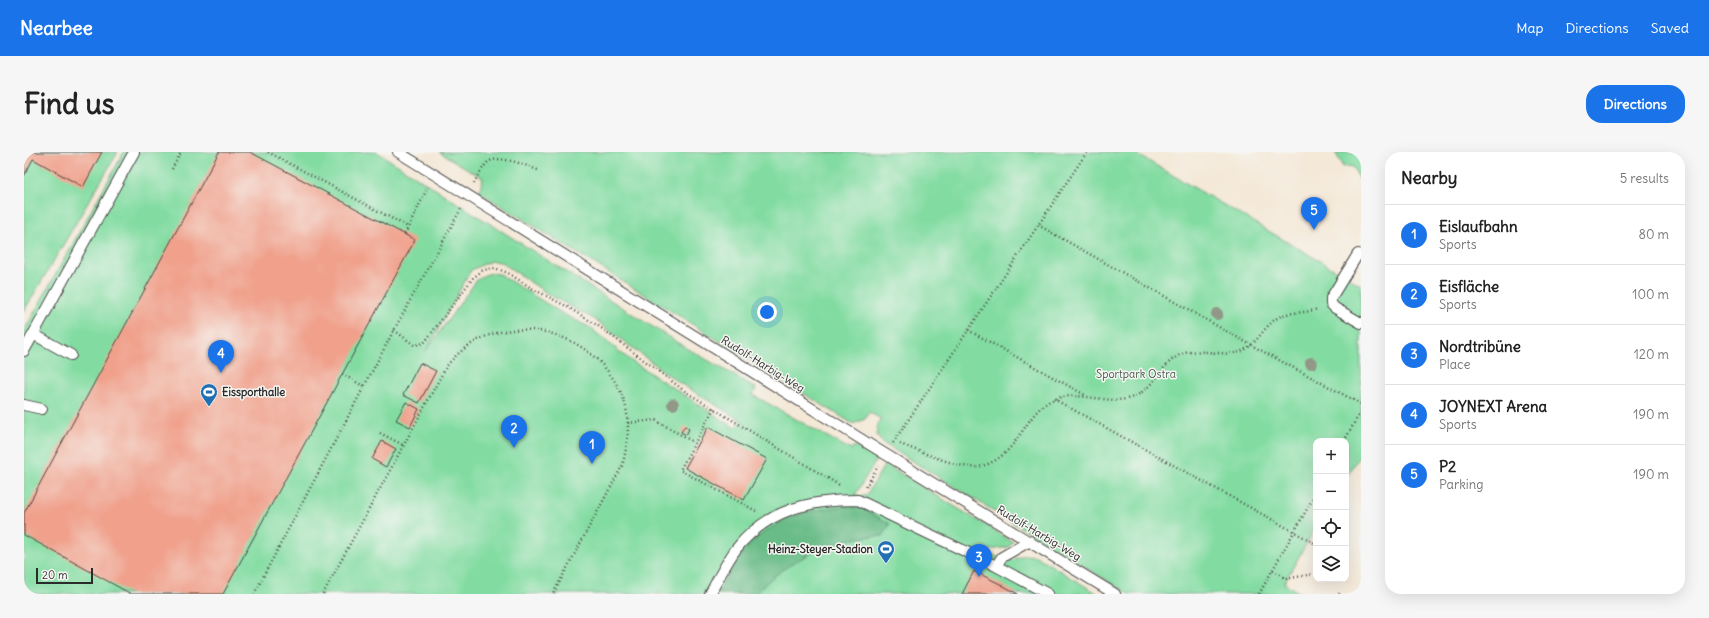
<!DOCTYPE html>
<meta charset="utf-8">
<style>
body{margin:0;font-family:Delius,sans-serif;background:#f6f6f6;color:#222}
.controls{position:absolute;right:12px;bottom:12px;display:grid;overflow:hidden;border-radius:8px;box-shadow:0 4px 16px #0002}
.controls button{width:36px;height:36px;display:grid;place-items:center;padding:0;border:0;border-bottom:1px solid #e0e0e0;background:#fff;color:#222;font:20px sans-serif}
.scale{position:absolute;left:12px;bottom:10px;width:57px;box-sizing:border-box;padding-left:4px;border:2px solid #2b2b2b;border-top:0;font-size:11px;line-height:14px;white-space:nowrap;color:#2b2b2b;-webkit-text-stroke:3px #f6f6f2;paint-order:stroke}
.you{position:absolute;left:743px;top:160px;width:14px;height:14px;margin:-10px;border:3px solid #fff;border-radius:50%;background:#1a73e8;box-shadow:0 0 0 6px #1a73e833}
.badge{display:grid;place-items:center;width:26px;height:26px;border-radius:50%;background:#1a73e8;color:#fff;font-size:13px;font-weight:700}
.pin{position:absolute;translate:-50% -33px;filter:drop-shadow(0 1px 2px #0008)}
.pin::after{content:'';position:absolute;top:21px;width:14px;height:12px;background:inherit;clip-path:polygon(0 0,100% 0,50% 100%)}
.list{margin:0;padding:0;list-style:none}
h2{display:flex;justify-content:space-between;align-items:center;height:52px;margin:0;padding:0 16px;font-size:17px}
h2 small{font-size:13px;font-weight:400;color:#767676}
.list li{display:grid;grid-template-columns:26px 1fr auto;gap:12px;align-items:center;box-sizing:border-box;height:60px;padding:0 16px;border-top:1px solid #e0e0e0}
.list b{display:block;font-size:15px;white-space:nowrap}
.list p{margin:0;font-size:13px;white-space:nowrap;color:#767676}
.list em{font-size:13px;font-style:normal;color:#767676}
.icon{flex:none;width:22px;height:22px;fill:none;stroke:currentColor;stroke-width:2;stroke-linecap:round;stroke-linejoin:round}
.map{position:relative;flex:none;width:1337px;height:442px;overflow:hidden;border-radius:16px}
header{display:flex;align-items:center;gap:24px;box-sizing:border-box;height:56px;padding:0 20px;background:#1a73e8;color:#fff}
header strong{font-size:19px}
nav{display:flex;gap:22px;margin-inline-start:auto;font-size:14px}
.intro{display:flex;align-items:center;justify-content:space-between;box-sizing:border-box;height:96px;padding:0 24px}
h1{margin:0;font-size:28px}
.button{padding:10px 18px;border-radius:16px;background:#1a73e8;color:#fff;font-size:14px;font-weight:700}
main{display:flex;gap:24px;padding:0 24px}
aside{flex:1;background:#fff;border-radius:16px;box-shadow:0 4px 16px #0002}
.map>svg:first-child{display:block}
.green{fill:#82dca1;stroke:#568466;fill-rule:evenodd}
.forest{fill:#69bc87;stroke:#4a7459}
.building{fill:#f0a08b}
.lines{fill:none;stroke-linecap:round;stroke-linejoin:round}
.lane-casing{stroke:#494745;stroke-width:12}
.path{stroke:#494745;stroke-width:2.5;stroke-dasharray:1 3;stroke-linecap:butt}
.lane{stroke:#fff;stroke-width:10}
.tree{fill:#929888}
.labels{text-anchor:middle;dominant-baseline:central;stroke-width:3;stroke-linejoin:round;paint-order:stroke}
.street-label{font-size:11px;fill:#2b2b2b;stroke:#f6f6f2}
.park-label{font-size:11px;fill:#415748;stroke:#f6f6f2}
.poi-label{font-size:11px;font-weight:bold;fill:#2b2b2b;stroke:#f6f6f2;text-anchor:start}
</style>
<header>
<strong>Nearbee</strong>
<nav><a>Map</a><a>Directions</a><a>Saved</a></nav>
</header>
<div class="intro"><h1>Find us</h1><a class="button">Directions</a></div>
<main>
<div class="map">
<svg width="1337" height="442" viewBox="0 0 1337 442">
<rect width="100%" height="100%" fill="#f6f6f2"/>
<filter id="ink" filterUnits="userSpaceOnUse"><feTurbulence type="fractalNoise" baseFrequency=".025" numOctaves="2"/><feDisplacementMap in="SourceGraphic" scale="8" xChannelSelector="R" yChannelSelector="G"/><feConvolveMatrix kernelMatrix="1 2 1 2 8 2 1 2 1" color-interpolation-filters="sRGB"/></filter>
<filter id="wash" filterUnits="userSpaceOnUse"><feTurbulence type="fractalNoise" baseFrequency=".012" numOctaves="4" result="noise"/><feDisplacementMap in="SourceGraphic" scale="16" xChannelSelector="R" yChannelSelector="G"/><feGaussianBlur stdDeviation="0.9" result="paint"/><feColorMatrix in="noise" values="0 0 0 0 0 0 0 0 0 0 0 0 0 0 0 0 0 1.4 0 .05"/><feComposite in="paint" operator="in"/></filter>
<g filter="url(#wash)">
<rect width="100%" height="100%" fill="#f4e8d7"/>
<path class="green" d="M0 0H94L0 159Z
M100 0H353L654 191 732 236 729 243 827 298 830 294 853 307 831 343 842 344 861 312 989 390 985 395 966 398 958 394 955 399 986 409 1001 403 1012 404 1074 442H0V179ZM467 109 477 110 524 142 570 167 654 230 718 269 711 276 606 208 565 175 541 163 475 122C464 120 459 123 452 129L402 199 447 118Z
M415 0H1109L1337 133V302L1322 326V289H1292V375L1260 431 1277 442H1105L859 291C850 284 852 275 857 267L845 260 841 267 829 272 455 40 459 26Z
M1311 0H1337V30L1328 14 1319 15Z"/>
<path class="forest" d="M825 354 838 356 866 372 859 384C814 383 761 409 731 442H693C703 425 712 408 725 394 751 366 789 356 825 354Z"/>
<g id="blocks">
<path class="building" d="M0 0H78L59 35 9 7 0 24Z
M195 0H226L391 88 199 442H107L0 383V361Z
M396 211 412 219 395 251 379 243Z
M382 250 395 257 386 275 372 268Z
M661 274 665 277 662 283 657 280Z
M684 275 743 307 720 348 661 316Z
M358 289 372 297 362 315 348 307Z
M950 419 976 432 994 442H938Z"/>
</g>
</g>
<g filter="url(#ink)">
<use href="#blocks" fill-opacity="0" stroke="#494745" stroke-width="1"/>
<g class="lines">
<g class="lane-casing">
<path id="lane" d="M374 0 861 302 1091 442
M1334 102 1307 146V152L1311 156 1337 171
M9 182 47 203
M0 199 110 0
M0 253 18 257
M972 414 1024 442
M686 442C694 427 702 411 712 397 744 357 786 348 834 348L972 414 978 405 1006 389"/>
</g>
<path class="path" d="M244 0 384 75
M148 17 157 0
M450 31C453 25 458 15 464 10 476 2 504 14 516 19
M1014 73 1227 193 1337 252
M381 82 404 35
M370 178 390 193 400 191 449 126 459 118 471 116 484 121 509 137 542 154 576 175 662 240 815 333
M944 178 1061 243
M318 222 341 235
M1030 247 1292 392
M690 256 656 318 732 359
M604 271 631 268 671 291
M356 281 379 293
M1320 289 1337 259
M869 291 1063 0
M876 292C893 298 938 318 954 315 997 306 999 258 1031 247 1055 238 1084 253 1106 246 1130 239 1136 211 1158 202 1175 195 1202 206 1218 199 1234 192 1240 173 1255 165 1266 159 1281 162 1293 157
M842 335 854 314
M1249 418 1262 427 1289 422
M230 442 370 178 438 55
M299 442 422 215C468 155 560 171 594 235 608 259 605 289 598 314L529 442
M1235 442 1292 341
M1315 442 1317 440"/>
<use href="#lane" class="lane"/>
</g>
<g class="tree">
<circle cx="1193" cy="162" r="6"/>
<circle cx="1287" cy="211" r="6"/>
<circle cx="649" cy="252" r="6"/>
</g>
</g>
<defs>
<g id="stadium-pin" transform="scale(0.9)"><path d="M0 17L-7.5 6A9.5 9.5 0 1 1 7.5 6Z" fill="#1f6fb2" stroke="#f6f6f2"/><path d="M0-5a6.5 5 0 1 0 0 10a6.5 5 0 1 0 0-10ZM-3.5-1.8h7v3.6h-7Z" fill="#fff"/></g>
</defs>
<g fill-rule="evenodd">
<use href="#stadium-pin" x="185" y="240"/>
<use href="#stadium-pin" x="862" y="397"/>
</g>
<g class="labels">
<g class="street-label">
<text transform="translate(739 212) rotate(32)">Rudolf-Harbig-Weg</text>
<text transform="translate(1015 381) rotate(31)">Rudolf-Harbig-Weg</text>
</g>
<g class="park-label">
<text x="1112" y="222">Sportpark Ostra</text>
</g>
<g class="poi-label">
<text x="198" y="240">Eissporthalle</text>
<text x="849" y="397" text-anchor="end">Heinz-Steyer-Stadion</text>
</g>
</g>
</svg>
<div class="controls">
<button>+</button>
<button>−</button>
<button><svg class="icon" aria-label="locate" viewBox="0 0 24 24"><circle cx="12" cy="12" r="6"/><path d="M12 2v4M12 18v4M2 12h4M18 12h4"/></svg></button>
<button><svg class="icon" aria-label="layers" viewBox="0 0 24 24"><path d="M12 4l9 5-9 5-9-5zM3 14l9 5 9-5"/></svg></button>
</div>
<div class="scale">20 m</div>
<div class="you"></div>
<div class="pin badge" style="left:568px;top:312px">1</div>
<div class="pin badge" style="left:490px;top:296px">2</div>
<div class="pin badge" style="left:955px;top:425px">3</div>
<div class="pin badge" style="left:197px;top:221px">4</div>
<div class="pin badge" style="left:1290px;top:78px">5</div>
</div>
<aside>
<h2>Nearby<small>5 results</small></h2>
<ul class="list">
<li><span class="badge">1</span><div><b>Eislaufbahn</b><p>Sports</p></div><em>80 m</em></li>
<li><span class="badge">2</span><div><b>Eisfläche</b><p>Sports</p></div><em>100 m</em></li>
<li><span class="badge">3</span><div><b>Nordtribüne</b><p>Place</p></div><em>120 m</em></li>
<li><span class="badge">4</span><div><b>JOYNEXT Arena</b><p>Sports</p></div><em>190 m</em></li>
<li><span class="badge">5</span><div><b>P2</b><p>Parking</p></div><em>190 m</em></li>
</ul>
</aside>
</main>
